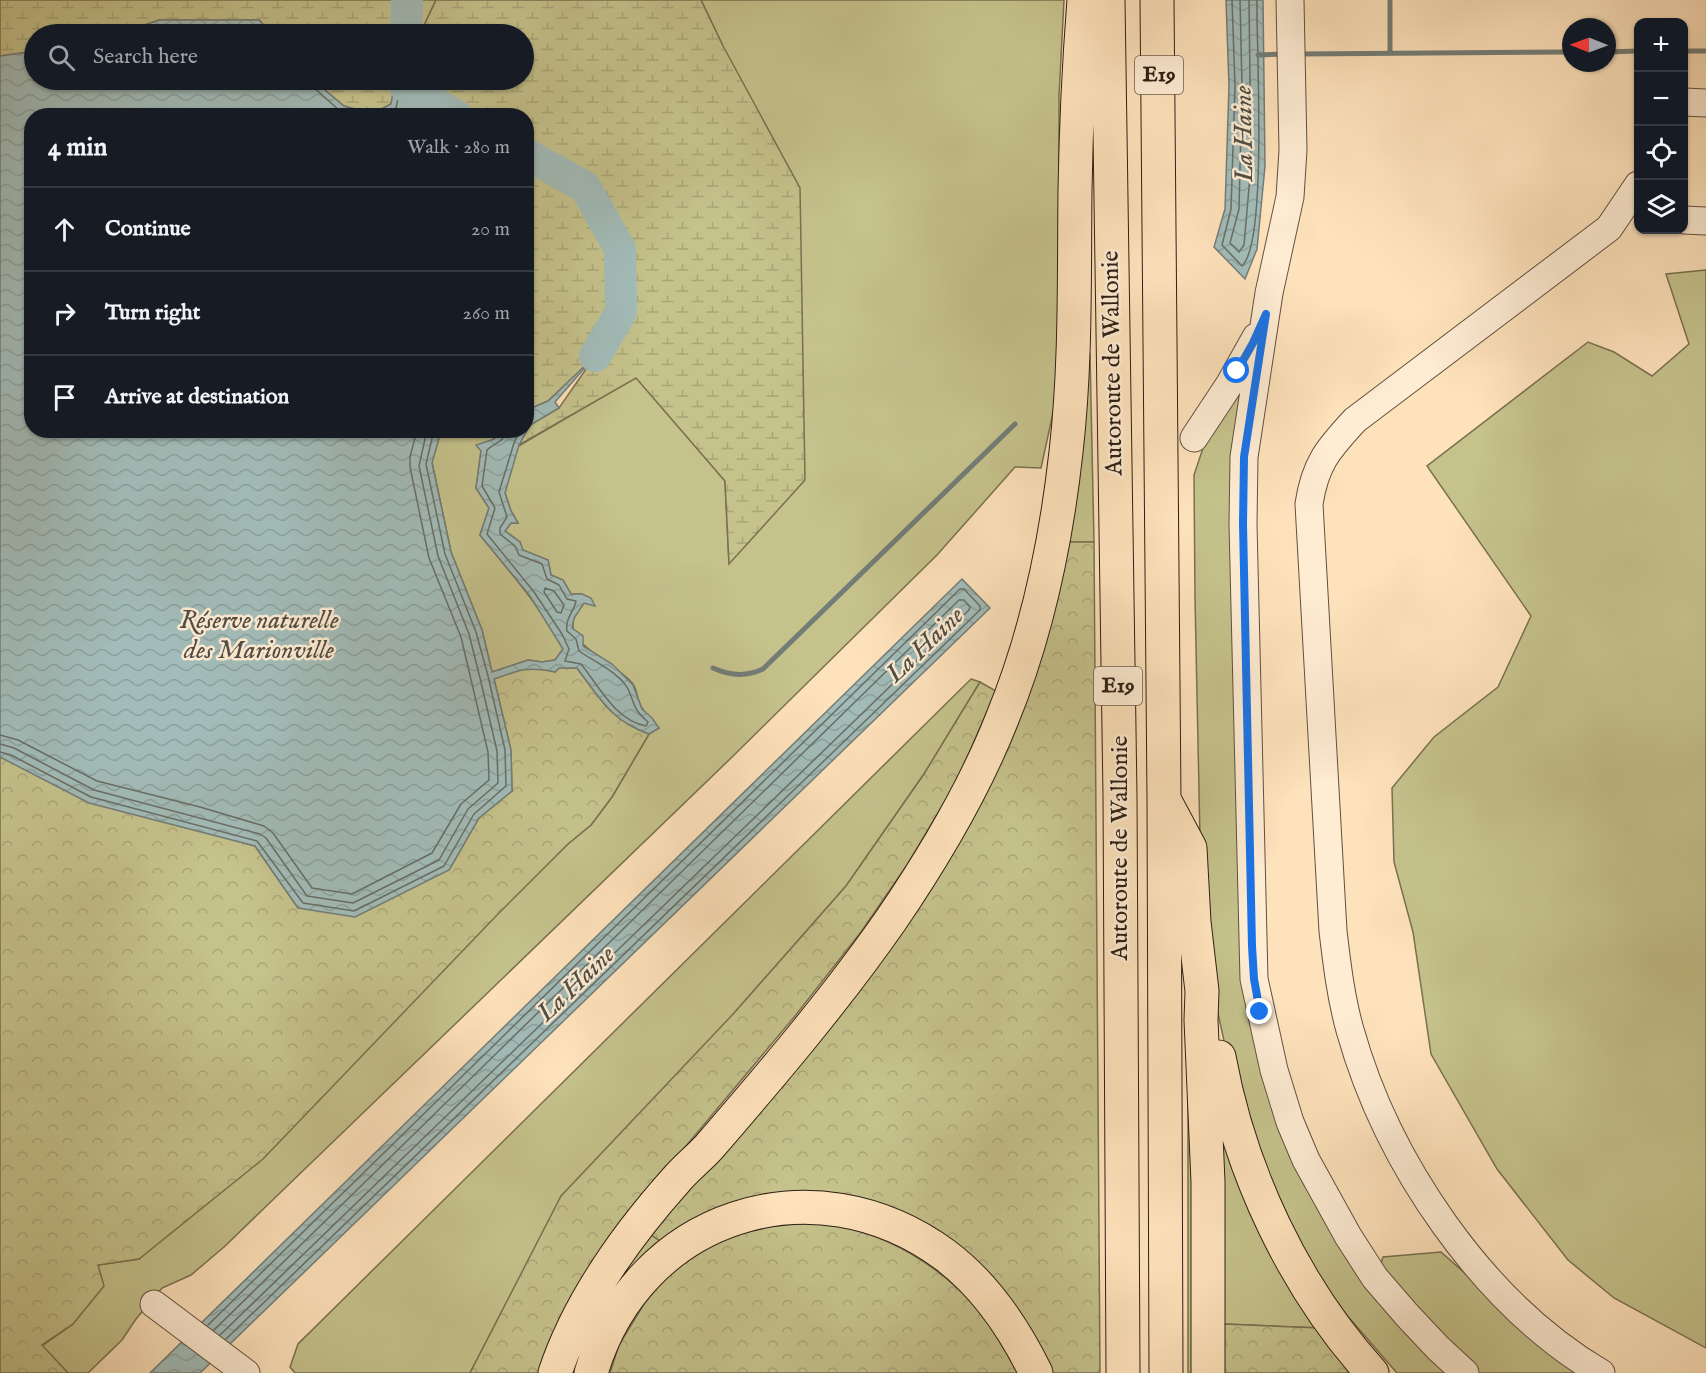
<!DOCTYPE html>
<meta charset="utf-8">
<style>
body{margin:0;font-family:"IM FELL English",serif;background:#242831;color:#f1f3f6}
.controls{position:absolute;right:18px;top:18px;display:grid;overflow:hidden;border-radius:12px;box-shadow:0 2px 4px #0004}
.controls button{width:54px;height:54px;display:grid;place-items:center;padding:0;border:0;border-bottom:2px solid #363941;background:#171b24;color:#f1f3f6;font:30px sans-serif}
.compass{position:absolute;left:1562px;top:18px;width:54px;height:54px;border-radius:50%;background:#171b24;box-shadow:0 2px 4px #0004;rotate:271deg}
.stop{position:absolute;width:18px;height:18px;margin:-14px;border:4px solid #1a73e8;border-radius:50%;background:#fff}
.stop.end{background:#1a73e8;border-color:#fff;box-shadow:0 2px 6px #0008}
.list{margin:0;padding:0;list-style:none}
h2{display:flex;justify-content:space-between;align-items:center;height:78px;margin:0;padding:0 24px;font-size:26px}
h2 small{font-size:20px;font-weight:400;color:#9ea1a6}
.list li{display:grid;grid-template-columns:39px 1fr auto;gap:18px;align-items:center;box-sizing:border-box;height:84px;padding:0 24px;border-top:2px solid #363941}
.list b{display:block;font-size:22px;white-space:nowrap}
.list em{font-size:20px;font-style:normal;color:#9ea1a6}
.icon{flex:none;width:33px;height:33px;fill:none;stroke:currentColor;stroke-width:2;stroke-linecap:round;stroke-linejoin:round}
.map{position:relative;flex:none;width:1706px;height:1373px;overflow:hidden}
.search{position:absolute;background:#171b24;box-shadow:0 2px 4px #0004;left:24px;top:24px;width:510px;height:66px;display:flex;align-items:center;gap:15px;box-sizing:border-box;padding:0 21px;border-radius:33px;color:#9ea1a6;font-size:22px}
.panel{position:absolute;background:#171b24;box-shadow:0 2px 4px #0004;left:24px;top:108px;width:510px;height:330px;border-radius:24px}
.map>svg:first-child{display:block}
.green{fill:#c5c28c;stroke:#797050;stroke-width:1.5}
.forest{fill:url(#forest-crowns);stroke:#797050;stroke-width:1.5}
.wetland{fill:url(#wetland-marsh);stroke:#797050;stroke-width:1.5}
.water{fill:url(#water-waves);stroke:#737d77;stroke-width:1.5}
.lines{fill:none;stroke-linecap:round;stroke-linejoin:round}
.shore{stroke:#686e66;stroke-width:1.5}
.stream{stroke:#737d77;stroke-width:5}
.river{stroke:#a2bcb9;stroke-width:32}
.minor-casing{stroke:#61503e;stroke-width:29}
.highway-casing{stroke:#2d1f14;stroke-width:35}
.minor{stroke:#feecd3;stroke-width:27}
.highway{stroke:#fee2bb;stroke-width:33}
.route{stroke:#1a73e8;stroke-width:8}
.labels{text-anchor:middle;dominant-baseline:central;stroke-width:5;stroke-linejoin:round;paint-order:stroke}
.shield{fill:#feecd3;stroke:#6c5c4d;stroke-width:1.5}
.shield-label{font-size:22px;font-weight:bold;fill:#2d1f14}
.street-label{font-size:24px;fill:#2d1f14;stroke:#feecd3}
.water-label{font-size:26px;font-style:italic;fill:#504e46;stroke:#feecd3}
</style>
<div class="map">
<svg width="1706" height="1373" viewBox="0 0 1706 1373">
<defs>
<pattern id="forest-crowns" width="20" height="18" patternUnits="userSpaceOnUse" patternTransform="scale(1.5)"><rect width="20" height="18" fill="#c5c28c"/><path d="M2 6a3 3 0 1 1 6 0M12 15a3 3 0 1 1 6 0" fill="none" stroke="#aaa678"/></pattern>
<pattern id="wetland-marsh" width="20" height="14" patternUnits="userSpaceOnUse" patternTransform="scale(1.5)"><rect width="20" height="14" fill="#c5c28c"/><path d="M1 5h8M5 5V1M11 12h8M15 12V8" fill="none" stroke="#aaa678"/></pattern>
<pattern id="water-waves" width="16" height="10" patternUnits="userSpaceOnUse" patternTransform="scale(1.5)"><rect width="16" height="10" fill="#a2bcb9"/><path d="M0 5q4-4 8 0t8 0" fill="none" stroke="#8ca19e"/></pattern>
</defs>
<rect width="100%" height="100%" fill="#fee2bb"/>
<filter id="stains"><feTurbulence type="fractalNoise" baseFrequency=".00333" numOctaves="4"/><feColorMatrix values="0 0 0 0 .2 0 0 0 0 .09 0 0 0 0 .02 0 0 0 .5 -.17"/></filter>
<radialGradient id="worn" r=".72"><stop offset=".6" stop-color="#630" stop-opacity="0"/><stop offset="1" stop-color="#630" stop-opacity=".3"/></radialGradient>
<path class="green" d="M407 0H436L420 34H406Z
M701 0H1064L1059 96V318L1055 404 1041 468 1015 467 937 555 729 760 224 1247 191 1275 162 1288 136 1319 122 1340 88 1373H68L42 1346 73 1324 98 1265 139 1259 568 844 591 825 612 797 649 734 659 728C653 720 645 714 641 706 637 699 637 690 633 684 620 665 564 645 574 618 576 613 581 608 584 603L594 605 582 594H571L563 580 551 575 548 560 522 550 520 542 505 531 511 523H518L511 511 505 493 507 482 500 457 636 377 725 481 729 563 722 44Z
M1706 270V1348L1614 1298 1568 1260 1497 1169 1431 1054 1413 932 1394 862 1392 788 1434 737 1498 687 1531 616 1427 466 1588 342 1614 352 1652 376 1689 344 1666 274Z
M1081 352 1090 354 1094 542H1063Z
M1255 355 1250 948 1294 1146 1459 1373H1397L1345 1313 1310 1265 1281 1212 1232 1077 1217 1009 1200 839 1195 598 1194 475 1208 433Z
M441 431H495L494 439 481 451 476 488 489 508 480 535C510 572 541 607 563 649L555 660 542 662 528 660 492 672 482 630 451 552 432 462Z
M971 679 980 682 924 774 846 886 735 1012 508 1301 470 1373H295L290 1367 298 1344Z
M1188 997 1199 1373H1188Z
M1223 1135 1320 1328 1224 1324Z
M650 1234 666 1245 583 1373H568L592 1320Z
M1441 1252 1568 1364 1583 1373H1471L1378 1273 1383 1257Z"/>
<path class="forest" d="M1063 542H1094L1100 1373H1045L1015 1317 843 1201 666 1245 650 1234 935 875Z
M525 668H539L555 672 558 668H577C599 698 612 721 649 734L612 797 591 825 568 844 497 915 263 1159 139 1259 98 1265 104 1286 73 1324 42 1345 68 1373H0V757L194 829 255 846 298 908 449 870 479 818 512 791 511 750 494 679Z
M980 682 996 691 956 783 907 865 861 932 795 1016 629 1214 540 1373H470L561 1196 735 1012 846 886 924 774Z
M792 1223C805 1224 820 1223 833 1225 895 1235 958 1277 992 1329 1001 1343 1009 1358 1018 1373H610L619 1345 644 1304 668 1274 705 1249 741 1232Z
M1224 1324 1320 1328 1362 1373H1224Z"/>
<path class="wetland" d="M0 0H407L406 34H272L259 20H159L119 34H34V49L29 52 0 56Z
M436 0H701L722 44 800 188 805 480 729 564 725 481 636 378 519 445 530 425 559 408 593 359 548 401 527 410 526 116 448 115 439 105 396 82 391 104 372 114 344 106 313 80H524V34H420Z"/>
<path class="water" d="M1226 0H1263L1265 166 1257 249 1245 279 1214 247 1225 209 1229 86Z
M159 20H259L272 34H119Z
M34 49V80H313L344 106 372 114 391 104 395 81 437 104 448 115 32 116V430L441 431 432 463 451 552 482 630 492 672 528 660 542 662 555 660 563 649 530 596 480 535 489 508 476 488 481 451 476 445 494 439 503 431 526 430 527 410 548 401 595 356 555 402 559 408 530 425 519 445 505 493 511 511 518 523H511L505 531 520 542 523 550 548 560 551 575 563 580 571 594H582L591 598 595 606 584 603 574 618 572 628 583 636V646L612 664 633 685 642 709 652 718 659 728 649 734C611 721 600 698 577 668H559L555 672C528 666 520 670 494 679L511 750 512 791 479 818 449 870 355 917 298 908 255 846 89 803 0 757V56L29 52Z
M962 579 990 608 200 1373H150Z"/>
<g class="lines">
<path class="shore" d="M1232 0 1235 86 1231 209 1222 245 1242 266C1268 242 1256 44 1257 0
M1240 0 1242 86 1239 209 1230 243 1239 252 1244 245 1251 165 1249 0
M136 34 160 26H256L264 34
M158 34H254
M310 80 312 86 340 111 355 116
M382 116 396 108 399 94 402 92 433 109 439 116
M506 430C505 442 494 443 487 450L482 486 495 508 487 534 534 592 562 634 569 649 565 661 581 664C599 686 615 720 646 726L648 722C632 708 636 706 628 689 620 673 593 661 579 651L576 639 567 631C565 618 574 612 576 601L567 599 559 585 547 579 542 564 519 555 515 546 500 534V528L507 517 499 492 514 443 520 430
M545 588 554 591 564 605 561 613 557 612 544 592Z
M0 735 18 740 97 781 200 807 264 826 273 833 312 888 352 894 432 853 461 804 489 780 488 752 461 637 429 558 410 467V457L417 430
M0 744 14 748 94 790 260 834 266 838 307 896 353 903 439 860 468 809 498 783 497 751 480 678 469 634 438 556 419 466 427 430
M0 752 11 755 91 797 257 841 303 903 354 911 444 866 474 814 506 786 505 750 488 676 476 632 445 554 426 464 434 430
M208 1325 960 589H964L980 606V610L226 1339
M214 1330 959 600H964L970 607 969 610 220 1335"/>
<path class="stream" d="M1684 51H1706
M1607 52 1638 51
M1390 53V0
M1300 54 1571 52
M1258 55 1284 54
M713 668C730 676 746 677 763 669L1015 424"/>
<path class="river" d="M406 34 407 0
M405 80V86L457 116
M526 154 585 187 620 249 621 312 595 356"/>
<g class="minor-casing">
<path id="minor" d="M1290 0 1293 150 1290 197 1269 293 1244 457 1243 524 1254 979 1274 1070 1290 1122 1306 1160 1348 1236 1375 1278 1407 1315 1438 1348 1465 1373
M1684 102 1706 103
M1684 220 1706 221
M1194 438 1229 385 1256 337
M154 1304 246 1373
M1601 1373C1482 1303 1387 1162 1350 1030 1341 998 1337 965 1333 931L1309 504C1315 464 1328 449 1355 420L1609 228 1638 185"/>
</g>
<g class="highway-casing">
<path id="highway" d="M1108 0 1120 796 1123 1373
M1157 0 1164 799 1166 1373
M1166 803 1190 848 1194 922 1202 991 1201 1020 1208 1182V1373
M1219 1057C1240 1172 1294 1287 1372 1373
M555 1373C579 1301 626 1236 676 1180 686 1168 699 1158 709 1147 772 1074 836 999 891 920 934 857 974 790 1002 719 1037 634 1056 543 1066 452 1076 365 1074 278 1075 191 1076 128 1079 64 1084 0
M591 1373C637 1215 813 1158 945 1255 985 1285 1014 1328 1036 1373"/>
</g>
<use href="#minor" class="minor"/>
<use href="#highway" class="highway"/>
</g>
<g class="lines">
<path class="route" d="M1237 371 1253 343 1266 314 1244 457 1243 524 1252 946 1254 979 1260 1012"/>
</g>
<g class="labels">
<g class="shield">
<rect x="1135" y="56" width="48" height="38" rx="4.5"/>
<rect x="1094" y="667" width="48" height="38" rx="4.5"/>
</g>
<g class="shield-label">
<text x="1159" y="75">E19</text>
<text x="1118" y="686">E19</text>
</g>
<g class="street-label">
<text transform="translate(1113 363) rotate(-91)">Autoroute de Wallonie</text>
<text transform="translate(1120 848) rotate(-90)">Autoroute de Wallonie</text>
</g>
<g class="water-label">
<text transform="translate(1244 134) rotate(-91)">La Haine</text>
<text x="259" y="620">Réserve naturelle<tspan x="259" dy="30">des Marionville</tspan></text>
<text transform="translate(925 645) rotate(-44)">La Haine</text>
<text transform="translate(576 984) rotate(-44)">La Haine</text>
</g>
</g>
<rect width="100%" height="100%" filter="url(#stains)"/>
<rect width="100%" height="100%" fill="url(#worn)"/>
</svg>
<div class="controls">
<button>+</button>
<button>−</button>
<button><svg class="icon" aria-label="locate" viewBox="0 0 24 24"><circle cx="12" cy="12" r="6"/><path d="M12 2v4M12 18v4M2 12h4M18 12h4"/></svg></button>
<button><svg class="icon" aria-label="layers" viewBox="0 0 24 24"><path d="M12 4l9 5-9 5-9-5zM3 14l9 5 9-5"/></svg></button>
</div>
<svg class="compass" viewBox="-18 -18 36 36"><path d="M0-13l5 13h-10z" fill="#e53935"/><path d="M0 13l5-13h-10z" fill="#9ea1a6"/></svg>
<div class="stop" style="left:1237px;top:371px"></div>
<div class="stop end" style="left:1260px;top:1012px"></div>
<div class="search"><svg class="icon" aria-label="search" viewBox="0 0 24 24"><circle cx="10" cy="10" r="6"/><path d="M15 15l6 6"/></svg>Search here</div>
<section class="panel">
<h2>4 min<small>Walk · 280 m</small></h2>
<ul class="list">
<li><svg class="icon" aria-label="ahead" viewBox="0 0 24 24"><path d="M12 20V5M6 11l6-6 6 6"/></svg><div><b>Continue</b></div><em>20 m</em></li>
<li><svg class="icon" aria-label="right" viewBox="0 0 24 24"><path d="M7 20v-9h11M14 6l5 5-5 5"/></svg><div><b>Turn right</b></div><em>260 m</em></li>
<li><svg class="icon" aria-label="arrive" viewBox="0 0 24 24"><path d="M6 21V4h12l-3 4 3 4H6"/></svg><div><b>Arrive at destination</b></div></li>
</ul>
</section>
</div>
